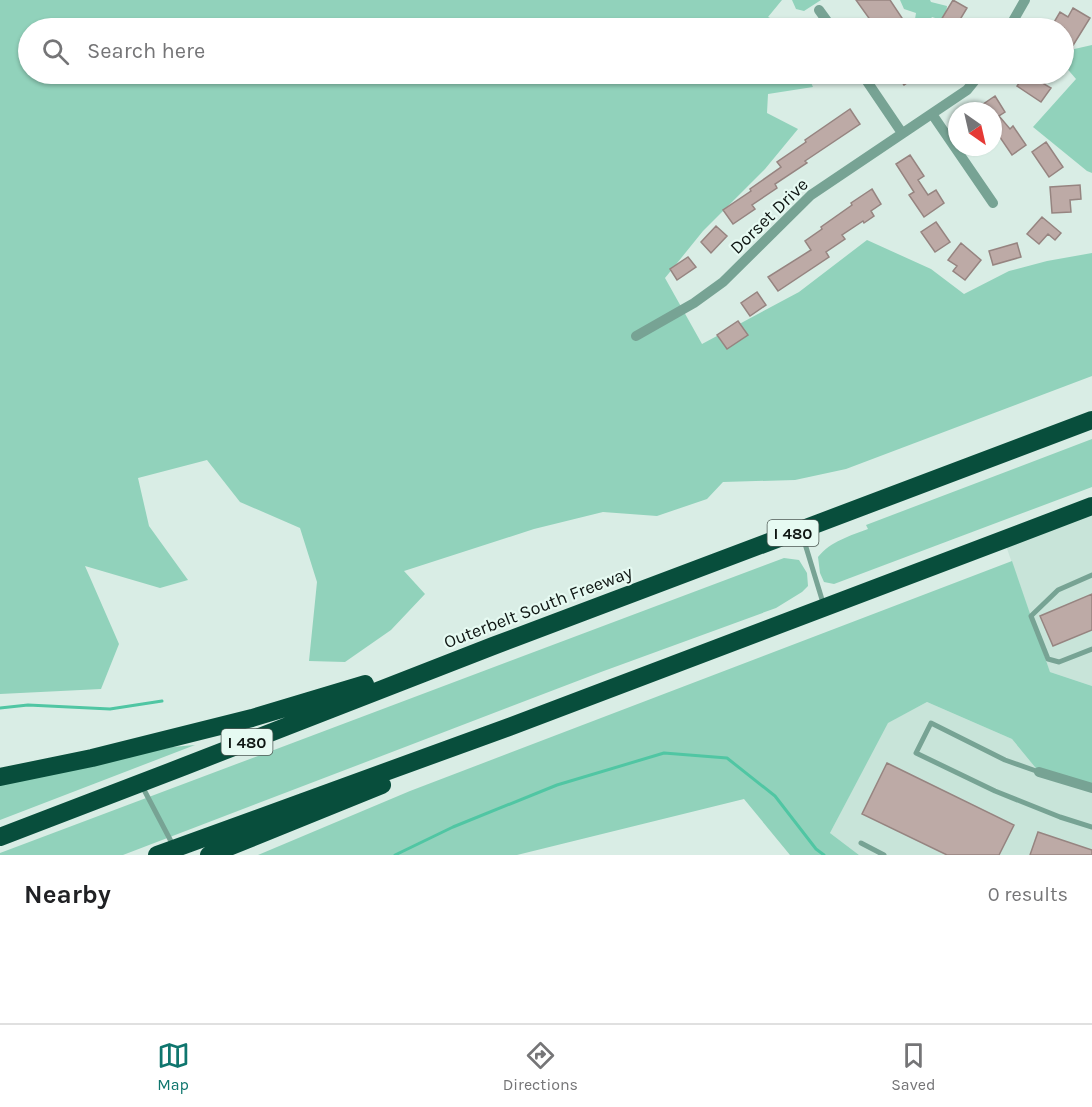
<!DOCTYPE html>
<style>
body{margin:0;font-family:Karla,sans-serif;background:#f2f2f2;color:#202124}
.compass{position:absolute;left:948px;top:102px;width:54px;height:54px;border-radius:50%;background:#fff;box-shadow:0 2px 4px #0004;rotate:146deg}
.list{margin:0;padding:0;list-style:none}
h2{display:flex;justify-content:space-between;align-items:center;height:78px;margin:0;padding:0 24px;font-size:26px}
h2 small{font-size:20px;font-weight:400;color:#757577}
.icon{flex:none;width:33px;height:33px;fill:none;stroke:currentColor;stroke-width:2;stroke-linecap:round;stroke-linejoin:round}
.map{position:relative;flex:none;width:1092px;height:855px;overflow:hidden}
.search{position:absolute;background:#fff;box-shadow:0 2px 4px #0004;left:18px;right:18px;top:18px;height:66px;display:flex;align-items:center;gap:15px;box-sizing:border-box;padding:0 21px;border-radius:33px;color:#757577;font-size:22px}
.sheet{height:168px;background:#fff}
nav{display:flex;justify-content:space-around;align-items:center;box-sizing:border-box;height:84px;border-top:2px solid #e0e0e0;background:#fff;font-size:16px;color:#757577}
nav a{display:grid;justify-items:center;gap:3px}
nav .on{color:#0f766e}
.map>svg:first-child{display:block}
.built{fill:#c8e4d9}
.green{fill:#91d2bb}
.lines{fill:none;stroke-linecap:round;stroke-linejoin:round}
.stream{stroke:#50c6a3;stroke-width:3}
.building{fill:#bdaaa6;stroke:#968480;stroke-width:1.5}
.lane{stroke:#77a394;stroke-width:5}
.street{stroke:#77a394;stroke-width:10}
.highway{stroke:#084e3c;stroke-width:18}
.labels{text-anchor:middle;dominant-baseline:central;stroke-width:4.5;stroke-linejoin:round;paint-order:stroke}
.shield{fill:#e6faf2;stroke:#4f5a55;stroke-width:1.5}
.shield-label{font-size:16px;font-weight:bold;fill:#0e1512}
.street-label{font-size:18px;fill:#0e1512;stroke:#e6faf2}
</style>
<div class="map">
<svg width="1092" height="855" viewBox="0 0 1092 855">
<rect width="100%" height="100%" fill="#d9ede5"/>
<path class="built" d="M1092 506V686L1050 672 1004 540Z
M927 702 1012 739 1039 772 1092 788V855H859L830 833 887 723Z"/>
<path class="green" d="M0 0H782L768 17 783 24 785 28H28V74H807L813 87 768 94 767 113 798 129 765 169 703 231 665 278 702 344 799 292 867 240 931 269 964 294 1009 271 1047 261 1092 253V376L846 469 795 480 723 482 707 499 657 516 603 512 534 529 404 571 425 594 391 630 345 662 309 661 317 582 300 528 240 502 207 460 138 478 149 526 188 580 160 588 85 566 119 644 101 689 0 694Z
M792 0H821L804 11 796 9Z
M900 0H930L931 2 947 6 945 21 932 17 924 28H918L914 25 916 13 904 9Z
M1092 45V173L1087 171 1033 127 1076 79 1064 65V61L1070 50Z
M1092 439V487L834 584 824 582 820 573 818 557C831 541 850 536 868 529L866 525Z
M784 558 799 560 807 573 808 586 802 592 776 608 601 672 123 855H0V853Z
M1012 561 1050 672 1092 686V788L1039 772 1012 739 927 702 888 723 830 833 859 855H790L744 799 517 855H258L410 791Z
M195 745 0 820V784L172 747Z"/>
<g class="lines">
<path class="stream" d="M0 708 28 705 110 709 162 701
M395 855 453 827 557 785 664 753 727 758 775 796 816 849 824 855"/>
</g>
<path class="building" d="M856 0H890L906 24 899 28H876Z
M953 0 967 8 955 28 941 20Z
M1073 8 1090 18 1072 47 1073 48 1064 62V28H1060L1053 24 1060 12 1068 17Z
M896 74H920L904 85Z
M1026 74H1051L1044 84 1051 88 1041 102 1017 86Z
M995 96 1005 112 999 116 1010 129 1013 126 1026 145 1012 155 993 127V111H973Z
M850 109 860 124 805 161 807 163 775 184 777 188 752 205 755 209 733 224 723 210 751 191 750 189 781 167 777 162 806 142 805 140Z
M1046 142 1063 167 1049 177 1032 152Z
M910 155 924 176 918 180 928 195 936 190 944 203 924 217 909 195 914 192 896 164Z
M1080 185 1081 199 1070 200 1071 212 1052 213 1050 187Z
M872 189 881 204 871 211 874 216 864 223 863 221 842 235 845 239 826 252 829 257 778 291 768 277 811 250 805 241 822 229 821 227 852 205 851 203Z
M1042 217 1061 233 1055 240 1048 234 1039 244 1027 234Z
M936 222 950 242 935 252 921 232Z
M716 226 727 236 711 253 701 242Z
M961 243 981 260 965 280 953 271 957 266 948 260Z
M1017 243 1021 257 993 265 989 251Z
M688 257 696 267 677 280 670 269Z
M757 292 766 305 750 316 741 303Z
M738 321 748 335 727 349 717 335Z
M1092 594V630L1053 646 1040 616Z
M887 763 1014 825 999 855H947L862 814Z
M1038 832 1092 850V855H1030Z"/>
<g class="lines">
<path class="lane" d="M802 534 824 606
M1092 575 1058 590 1031 616 1048 659 1059 662 1092 649
M1039 772 1005 760 931 723 916 753 995 791 1060 817 1092 827
M142 786 174 847
M861 843 884 855"/>
<path class="street" d="M819 10 832 28
M1009 28 1025 0
M862 74 902 133
M932 114 993 203
M636 336 694 303 723 282 811 195 967 90 980 74
M1039 772 1092 788"/>
<path class="highway" d="M0 777 92 758 252 718 365 684
M0 837 185 766 493 646 1092 420
M157 855 509 727 1092 506
M209 855 382 785"/>
</g>
<g class="labels">
<g class="shield">
<rect x="767.5" y="520" width="51" height="26" rx="4.5"/>
<rect x="221.5" y="729" width="51" height="26" rx="4.5"/>
</g>
<g class="shield-label">
<text x="793" y="533">I 480</text>
<text x="247" y="742">I 480</text>
</g>
<g class="street-label">
<text transform="translate(769 216) rotate(-44)">Dorset Drive</text>
<text transform="translate(538 607) rotate(-21)">Outerbelt South Freeway</text>
</g>
</g>
</svg>
<svg class="compass" viewBox="-18 -18 36 36"><path d="M0-13l5 13h-10z" fill="#e53935"/><path d="M0 13l5-13h-10z" fill="#757577"/></svg>
<div class="search"><svg class="icon" aria-label="search" viewBox="0 0 24 24"><circle cx="10" cy="10" r="6"/><path d="M15 15l6 6"/></svg>Search here</div>
</div>
<section class="sheet">
<h2>Nearby<small>0 results</small></h2>
<ul class="list">
</ul>
</section>
<nav>
<a class="on"><svg class="icon" aria-label="map" viewBox="0 0 24 24"><path d="M3 6l6-2 6 2 6-2v14l-6 2-6-2-6 2zM9 4v14M15 6v14"/></svg>Map</a>
<a><svg class="icon" aria-label="directions" viewBox="0 0 24 24"><path d="M12 3l9 9-9 9-9-9zM9 14v-3h6M13 9l2 2-2 2"/></svg>Directions</a>
<a><svg class="icon" aria-label="saved" viewBox="0 0 24 24"><path d="M7 4h10v16l-5-4-5 4z"/></svg>Saved</a>
</nav>
